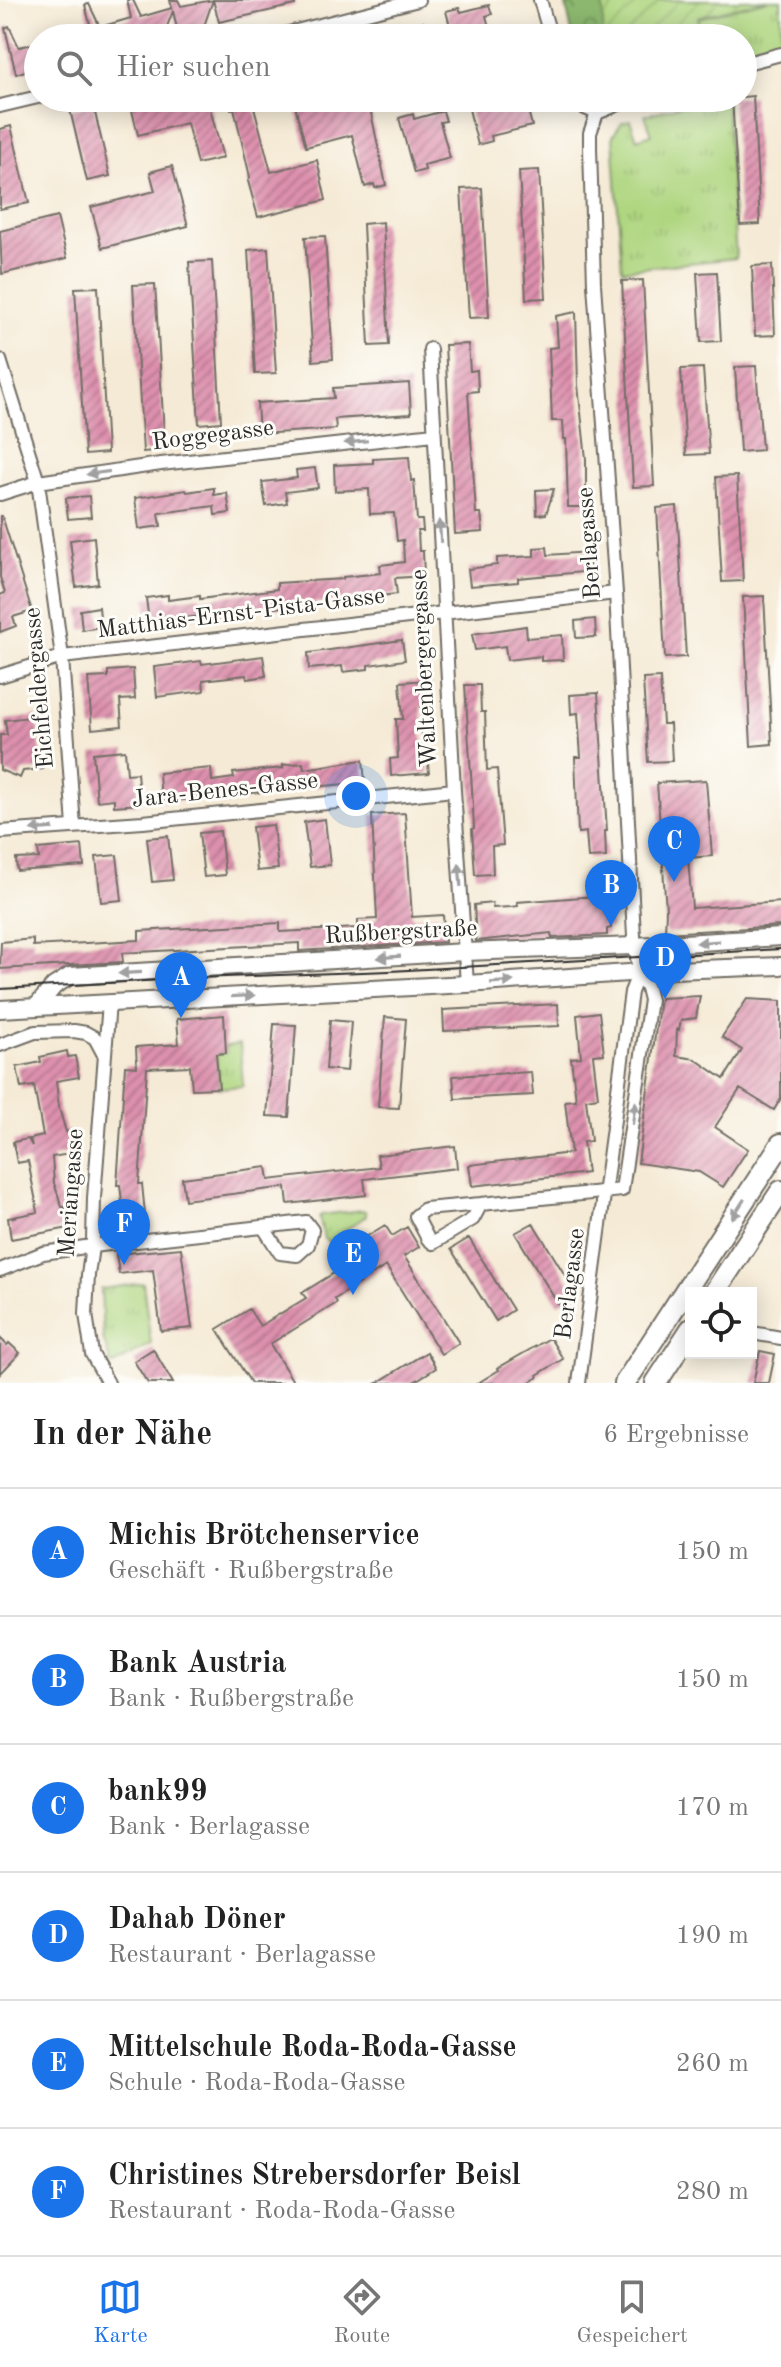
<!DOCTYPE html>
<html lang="de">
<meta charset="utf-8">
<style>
body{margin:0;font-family:"Old Standard TT",serif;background:#f2f2f2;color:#222}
.controls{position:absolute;right:24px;bottom:24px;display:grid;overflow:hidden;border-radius:0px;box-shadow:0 4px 20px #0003}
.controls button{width:72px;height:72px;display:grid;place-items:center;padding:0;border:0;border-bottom:2px solid #e0e0e0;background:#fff;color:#222;font:40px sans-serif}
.you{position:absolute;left:356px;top:796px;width:28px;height:28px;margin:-20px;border:6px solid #fff;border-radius:50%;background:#1a73e8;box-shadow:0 0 0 12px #1a73e833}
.badge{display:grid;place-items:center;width:52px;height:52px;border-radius:50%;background:#1a73e8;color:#fff;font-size:26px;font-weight:700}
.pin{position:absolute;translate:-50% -66px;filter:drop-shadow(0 2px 4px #0008)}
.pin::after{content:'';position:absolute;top:42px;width:28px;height:24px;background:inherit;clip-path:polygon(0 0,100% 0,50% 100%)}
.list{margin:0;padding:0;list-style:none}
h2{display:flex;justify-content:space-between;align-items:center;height:104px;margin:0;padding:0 32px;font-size:34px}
h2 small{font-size:26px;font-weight:400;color:#767676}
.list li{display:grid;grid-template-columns:52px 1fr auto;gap:24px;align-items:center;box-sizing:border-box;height:128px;padding:0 32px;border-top:2px solid #e0e0e0}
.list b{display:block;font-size:30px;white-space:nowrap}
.list p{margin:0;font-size:26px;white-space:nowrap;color:#767676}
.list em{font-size:26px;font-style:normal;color:#767676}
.icon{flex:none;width:44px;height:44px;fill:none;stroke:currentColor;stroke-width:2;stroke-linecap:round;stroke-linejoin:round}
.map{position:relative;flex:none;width:781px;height:1383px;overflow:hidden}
.search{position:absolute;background:#fff;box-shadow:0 4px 20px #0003;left:24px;right:24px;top:24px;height:88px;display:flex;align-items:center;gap:20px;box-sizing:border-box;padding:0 28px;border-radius:44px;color:#767676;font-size:30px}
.sheet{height:872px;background:#fff}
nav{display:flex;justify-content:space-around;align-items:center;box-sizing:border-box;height:112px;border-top:2px solid #e0e0e0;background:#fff;font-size:22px;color:#767676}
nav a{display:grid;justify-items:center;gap:4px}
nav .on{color:#1a73e8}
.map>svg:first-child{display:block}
.grass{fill:url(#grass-tufts);stroke:#6d8056;stroke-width:2}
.forest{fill:url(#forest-crowns);stroke:#5b714c;stroke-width:2}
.garden{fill:url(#garden-furrows);stroke:#6d8056;stroke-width:2}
.building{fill:url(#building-hatch)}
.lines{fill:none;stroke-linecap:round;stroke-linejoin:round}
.minor-casing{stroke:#726e66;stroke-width:16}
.tertiary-casing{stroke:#726e66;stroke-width:20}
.primary-casing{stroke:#726e66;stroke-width:24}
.minor{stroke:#fff;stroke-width:12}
.tertiary{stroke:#fff;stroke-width:16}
.primary{stroke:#fff;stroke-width:20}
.tram{stroke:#2b2b2b;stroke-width:2}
.oneway{fill:#a0a0a0}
.labels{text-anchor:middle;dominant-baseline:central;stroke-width:6;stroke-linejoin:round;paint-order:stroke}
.street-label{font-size:24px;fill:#2b2b2b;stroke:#fdfcf7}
</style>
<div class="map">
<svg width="781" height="1383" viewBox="0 0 781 1383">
<defs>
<pattern id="grass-tufts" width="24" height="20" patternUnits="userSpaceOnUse" patternTransform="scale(2)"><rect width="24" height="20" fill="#afd680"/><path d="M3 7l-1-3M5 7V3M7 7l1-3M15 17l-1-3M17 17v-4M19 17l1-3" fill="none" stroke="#97b86f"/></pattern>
<pattern id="forest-crowns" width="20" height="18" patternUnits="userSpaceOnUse" patternTransform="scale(2)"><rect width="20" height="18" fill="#8bb76e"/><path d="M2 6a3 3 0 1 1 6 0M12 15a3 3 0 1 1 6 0" fill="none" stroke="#72955b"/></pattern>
<pattern id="garden-furrows" width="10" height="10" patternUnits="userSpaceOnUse" patternTransform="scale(2)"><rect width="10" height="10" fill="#afd680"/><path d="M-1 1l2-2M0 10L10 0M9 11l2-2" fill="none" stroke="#97b86f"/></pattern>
<pattern id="building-hatch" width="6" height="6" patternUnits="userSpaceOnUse" patternTransform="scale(2)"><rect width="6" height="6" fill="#dd90ad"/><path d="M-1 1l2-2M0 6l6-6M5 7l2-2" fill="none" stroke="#b3768d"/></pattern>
</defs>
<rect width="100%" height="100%" fill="#fdfcf7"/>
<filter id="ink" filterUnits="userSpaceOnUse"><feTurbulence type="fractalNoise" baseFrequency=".0125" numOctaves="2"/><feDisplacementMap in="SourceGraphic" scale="16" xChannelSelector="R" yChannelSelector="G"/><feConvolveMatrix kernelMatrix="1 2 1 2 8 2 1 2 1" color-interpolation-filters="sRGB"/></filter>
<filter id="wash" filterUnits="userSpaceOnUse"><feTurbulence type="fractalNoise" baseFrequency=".006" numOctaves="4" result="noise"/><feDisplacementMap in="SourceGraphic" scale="32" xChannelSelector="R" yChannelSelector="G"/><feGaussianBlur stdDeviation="1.8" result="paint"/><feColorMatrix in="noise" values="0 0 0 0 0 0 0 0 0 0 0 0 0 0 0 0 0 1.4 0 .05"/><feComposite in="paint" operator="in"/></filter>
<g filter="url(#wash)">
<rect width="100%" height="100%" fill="#f5ead5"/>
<path class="grass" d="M768 0H781V44L743 53V38H701L698 18Z
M710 98H726L736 258 622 270 613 136 622 122 630 120 637 139 652 134 645 115Z
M240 1044 243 1086 219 1088 216 1054 226 1053V1046Z
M363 1210 366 1212V1216L328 1242 324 1239 319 1217 321 1215Z
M143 1283 151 1344 114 1365 111 1364 103 1338 101 1289Z"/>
<path class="forest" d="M565 0H603V38H573Z"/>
<path class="garden" d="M603 0H768L698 17 701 38H603Z"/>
<g id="blocks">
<path class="building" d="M127 0H133L141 17 172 8 170 0H178L181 6 213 0 204 26 178 33 173 11 163 37 67 38V35L91 28 85 5 89 4 100 27 131 18Z
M213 0H295V5L219 22Z
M489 5 492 14 486 16 492 38H453L446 11 459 8 461 12Z
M423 22 425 32 420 33 421 38H376L375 35 380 33 379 29 393 25 394 30Z
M9 26 19 47 38 43V67L16 74 5 28Z
M753 96 760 224 740 225 732 98Z
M129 98H257L258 101 253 103 271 172 317 160 326 200 258 217 248 181 250 177 234 108 231 109 230 106 210 108 223 158 197 164 187 123 138 135Z
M293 98H310V105L333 98H368L386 185 375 188 374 184 365 187 352 135 306 147Z
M481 98 482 103 502 98H525L532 126 491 136 492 141 478 145 467 101Z
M93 104 110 176 87 181 70 110Z
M443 111 446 121 440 122 450 158 424 165 425 170 414 173 399 118 413 114 414 119Z
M11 126 29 203 0 209V129Z
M172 166 188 226 102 248 91 207 155 191 150 172Z
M539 170 546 298 526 299 519 171Z
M482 188 489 317 469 318 461 189Z
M57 217 67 258 2 274 0 231Z
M383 222 389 345 369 346 363 224Z
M325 236 333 359 313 361 305 237Z
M268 248 276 373 255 374 248 250Z
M212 261 221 422 199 424 189 262Z
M772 265 775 335 755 336 752 266Z
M717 272 721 341 701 342 697 273Z
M643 280 654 486 633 487 622 281Z
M155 284 165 450 143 452 133 285Z
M98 287 107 453 85 455 75 288Z
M576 312 578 385 586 459V507H568L566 439H564L563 421H552L549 348 558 347 556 316Z
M468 344 470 371 477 370 478 391 468 392 476 513H481L483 532 455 534 445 345Z
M756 366 762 450 740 452 735 367Z
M703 368 709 454 686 455 681 369Z
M409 383 411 414 335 419 336 429 259 434 257 403 334 398 333 388Z
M409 457 411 481 414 480 417 520H422L423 531H418L419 551H423L424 576 395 578 397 594 149 622 146 598 168 595V600L200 596V599L277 589V583L343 579V577L381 573 380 565 404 562 403 540 397 541 394 513 370 514 369 489 335 491 334 465 373 463V459Z
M315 468 318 488 285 492 287 503 266 506 262 482 297 478 296 470Z
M737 476 743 581 722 582 716 477Z
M214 488V495L227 493 230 513 215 515 214 506 159 513 161 526 139 529 135 498 186 490 187 492Z
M554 489 546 514 537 515 536 490Z
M89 496 91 517 68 519 66 498Z
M677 506 686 657 665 658 657 508Z
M0 516H2L32 611 13 617 16 626 0 632V595L5 593 0 577Z
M94 537 98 584 76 587 70 540Z
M547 547 548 555 589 552 590 569 582 570 583 572 518 578V582L470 586 468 569 497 565V558L534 556V548Z
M764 596 772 744 751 746 743 597Z
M99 607 101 627 82 630 80 610Z
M595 619 596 637 576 638 575 621Z
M526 626 527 638 562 635 563 660 541 661V656L507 660 505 646 475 650 472 634Z
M402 640 405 660 368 665V669L343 672 342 666 309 669 308 653Z
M263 656 266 676 247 679 246 675 203 680 204 691 157 697 154 667 201 661 202 664Z
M133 669 135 699 120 700 122 726 92 729 88 678 108 677V671Z
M660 678 663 724H670L672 761 648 762 643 679Z
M430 680 432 705 421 706 423 755H427L429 773 391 776 390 759 398 758 396 719H403L400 682Z
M465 685H480L481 712H485L487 770 497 769 503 845 492 846 493 874 475 875 472 829 474 828 472 789Z
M598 693 607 831H605L606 857 588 858 586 832 578 833 575 757H581L578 713 571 714 570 695Z
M37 716 43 769 23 771 20 778 0 770V735H7L5 720Z
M125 750 127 774 137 773 140 804 114 806V799L97 801 93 753Z
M363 760 365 782 161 802 159 773 211 768 212 781 234 778 233 773 283 768V765L303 763 304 769Z
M706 780 712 856 688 858 692 908 781 902V926L665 933 666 910 657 783Z
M405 813 412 917 443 915 445 942 299 951V943L122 953 123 962 0 969 1 942 33 939V946L139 940V931L280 923V932L358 928V920L377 919 372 815Z
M325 819 330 865 310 867 304 822Z
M273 825 278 869 257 871 252 827Z
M220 831 225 875 204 877 199 833Z
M168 836 173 880 152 882 147 838Z
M82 845 84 866 17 871 16 859 39 858 38 849Z
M117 855 122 900 101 902 96 857Z
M609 895 611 928 607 929V935L552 938 551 933 476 941 474 905 492 903 493 908 511 907 518 906 517 902Z
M700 996 696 1018 681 1020 679 1030 677 1029 676 1056 695 1059 724 1079 742 1050 722 1037 747 999 781 1001V1098L774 1110 740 1089 715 1127 748 1149 723 1187 699 1172 638 1163 660 998Z
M558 1004 559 1026 444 1031 443 1010Z
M599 1012 604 1054 593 1055 598 1097 586 1099 591 1141 583 1142 587 1173 472 1186 469 1165 571 1153 565 1101 576 1100 571 1058 581 1057 577 1015Z
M224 1015 226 1053 216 1054 219 1088 192 1089 190 1066 147 1068 139 1184H142L146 1224 125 1227 120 1185H117L125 1066 137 1067 136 1047 179 1044 177 1019Z
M385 1017 406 1019 399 1108 378 1107Z
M330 1020 351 1022 347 1071 326 1069Z
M274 1024 296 1025 289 1117 267 1116Z
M67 1051 68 1057 75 1056 79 1077 56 1081 59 1108 66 1132 70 1131 74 1153 52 1157 54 1183 62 1207H65L69 1228 11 1239 8 1218 38 1212 28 1161 17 1163 13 1142 28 1139 32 1146 30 1139 43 1136 34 1086 21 1088 17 1067 41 1062 40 1057Z
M531 1072 533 1095 455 1099 453 1076Z
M455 1146 457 1168 364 1179 366 1195 288 1204 286 1187 185 1200 182 1178 267 1167 269 1180 379 1167 377 1155Z
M533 1223 576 1293 558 1304 515 1233Z
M385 1225 392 1236 407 1227 419 1247 404 1256 459 1343 441 1354 386 1266 335 1299 337 1303 270 1344 294 1383H251L217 1329 249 1309 260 1326 306 1298 302 1293 371 1250 364 1238Z
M469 1238 513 1310 496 1321 451 1249Z
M181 1248 192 1328 161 1331 153 1270 119 1274 116 1254Z
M0 1338 7 1345 9 1343 20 1353 0 1374Z
M550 1338 563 1359 537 1375 538 1377 528 1383H478L499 1370 498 1368Z
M153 1349 173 1383H148L145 1379 134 1361Z
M760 1351 775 1354 769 1383H753Z
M427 1352 436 1368 412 1383H377Z"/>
</g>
</g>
<g filter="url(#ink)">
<use href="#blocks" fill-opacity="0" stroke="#726e66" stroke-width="2"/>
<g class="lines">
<g class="minor-casing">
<path id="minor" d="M540 0 551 38
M269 38 418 0
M743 64 781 54
M574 98 585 108 597 113
M0 106 38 97
M597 113 633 98
M430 349 454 790 467 984
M0 360 38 482 62 657 74 827
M0 494 38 482 161 464 434 434
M0 676 62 657 616 593
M0 832 143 822 454 790
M0 1045 35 1032 74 1031 86 1033 95 1038 103 1053
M481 1204 622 1190 650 1000 647 988 639 972 634 936 616 593 594 284 590 148V133L597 113
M481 1204 473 1219 433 1243 428 1239 416 1216 425 1209Z
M0 1270 43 1253 92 1246 306 1222 312 1230 308 1245 297 1255 280 1253 264 1228
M752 1333 781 1338
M108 1383 92 1354 86 1314 88 1275 93 1240 94 1198 109 1002
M579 1383 631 992 639 972"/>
</g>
<g class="tertiary-casing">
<path id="tertiary" d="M37 1006 54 986 70 976 465 952 635 946 781 937
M0 1009 467 984 673 970 781 966"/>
</g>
<g class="primary-casing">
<path id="primary" d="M714 1293 781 1191
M625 1383 781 1144
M656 1383 691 1329"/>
</g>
<use href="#minor" class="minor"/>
<use href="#tertiary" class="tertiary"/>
<use href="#primary" class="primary"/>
<path class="tram" d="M0 989 199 978 390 971 781 949"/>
</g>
<defs><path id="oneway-solid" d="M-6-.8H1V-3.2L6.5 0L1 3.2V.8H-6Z" transform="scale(2)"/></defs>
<g class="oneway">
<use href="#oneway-solid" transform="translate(356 442) rotate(174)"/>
<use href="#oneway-solid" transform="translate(98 473) rotate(172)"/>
<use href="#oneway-solid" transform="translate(440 531) rotate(-94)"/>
<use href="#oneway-solid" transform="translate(42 829) rotate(176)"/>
<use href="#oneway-solid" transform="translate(460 875) rotate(-94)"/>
<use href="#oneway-solid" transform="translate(708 942) rotate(176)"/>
<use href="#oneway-solid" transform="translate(389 957) rotate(176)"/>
<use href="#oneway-solid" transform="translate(130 973) rotate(177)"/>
<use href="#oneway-solid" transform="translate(502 982) rotate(-4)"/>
<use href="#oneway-solid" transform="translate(243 996) rotate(-3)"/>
<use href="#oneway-solid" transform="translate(634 1113) rotate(-82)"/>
<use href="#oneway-solid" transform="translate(738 1209) rotate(123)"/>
</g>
</g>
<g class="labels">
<g class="street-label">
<text transform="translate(213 436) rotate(-7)">Roggegasse</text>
<text transform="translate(590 543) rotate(-94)">Berlagasse</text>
<text transform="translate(241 614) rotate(-7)">Matthias-Ernst-Pista-Gasse</text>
<text transform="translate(425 668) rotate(-93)">Waltenbergergasse</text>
<text transform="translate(40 688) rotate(-95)">Eichfeldergasse</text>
<text transform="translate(225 791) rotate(-6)">Jara-Benes-Gasse</text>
<text transform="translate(401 933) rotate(-3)">Rußbergstraße</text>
<text transform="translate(72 1193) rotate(-86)">Meriangasse</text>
<text transform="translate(571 1284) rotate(-83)">Berlagasse</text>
</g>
</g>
</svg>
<div class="controls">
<button><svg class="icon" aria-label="locate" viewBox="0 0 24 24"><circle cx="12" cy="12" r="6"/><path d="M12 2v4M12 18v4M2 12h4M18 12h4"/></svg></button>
</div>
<div class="you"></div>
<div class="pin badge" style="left:181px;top:1018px">A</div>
<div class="pin badge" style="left:611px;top:926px">B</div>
<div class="pin badge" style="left:674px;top:882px">C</div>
<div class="pin badge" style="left:665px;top:999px">D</div>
<div class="pin badge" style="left:353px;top:1295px">E</div>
<div class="pin badge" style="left:124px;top:1265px">F</div>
<div class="search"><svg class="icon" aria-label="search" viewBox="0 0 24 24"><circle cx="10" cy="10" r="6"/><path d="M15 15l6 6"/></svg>Hier suchen</div>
</div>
<section class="sheet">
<h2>In der Nähe<small>6 Ergebnisse</small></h2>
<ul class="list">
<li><span class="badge">A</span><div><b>Michis Brötchenservice</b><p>Geschäft · Rußbergstraße</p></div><em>150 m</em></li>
<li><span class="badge">B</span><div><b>Bank Austria</b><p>Bank · Rußbergstraße</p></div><em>150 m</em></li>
<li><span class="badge">C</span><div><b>bank99</b><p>Bank · Berlagasse</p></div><em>170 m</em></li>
<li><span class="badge">D</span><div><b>Dahab Döner</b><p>Restaurant · Berlagasse</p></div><em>190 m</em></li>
<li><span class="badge">E</span><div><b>Mittelschule Roda-Roda-Gasse</b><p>Schule · Roda-Roda-Gasse</p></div><em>260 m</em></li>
<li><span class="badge">F</span><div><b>Christines Strebersdorfer Beisl</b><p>Restaurant · Roda-Roda-Gasse</p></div><em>280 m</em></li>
</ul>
</section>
<nav>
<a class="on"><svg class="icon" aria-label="map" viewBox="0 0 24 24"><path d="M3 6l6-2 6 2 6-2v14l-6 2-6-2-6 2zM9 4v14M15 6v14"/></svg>Karte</a>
<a><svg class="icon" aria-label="directions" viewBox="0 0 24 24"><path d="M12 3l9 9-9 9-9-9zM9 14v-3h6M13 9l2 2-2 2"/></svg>Route</a>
<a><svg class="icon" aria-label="saved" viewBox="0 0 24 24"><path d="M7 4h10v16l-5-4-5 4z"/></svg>Gespeichert</a>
</nav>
